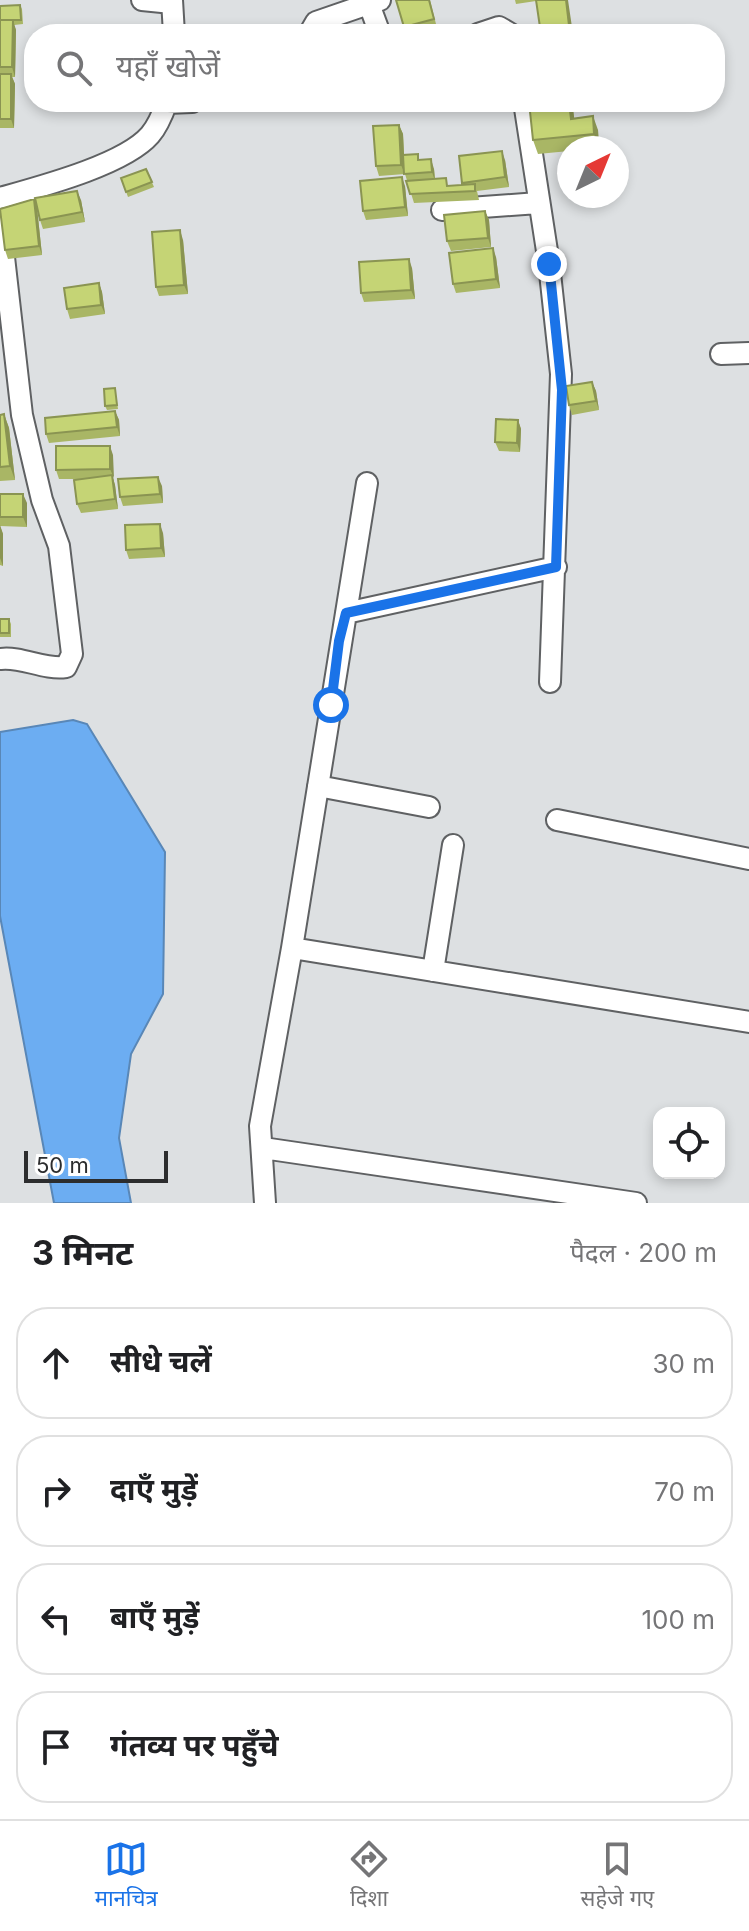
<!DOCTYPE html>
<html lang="hi">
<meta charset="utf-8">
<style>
body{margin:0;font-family:Inter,"Noto Sans Devanagari",sans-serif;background:#f6f6f6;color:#202124}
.controls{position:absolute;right:24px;bottom:24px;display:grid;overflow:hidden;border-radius:16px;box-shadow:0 4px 12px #0003}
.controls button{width:72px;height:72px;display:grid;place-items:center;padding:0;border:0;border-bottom:2px solid #e0e0e0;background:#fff;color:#202124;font:40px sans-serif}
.compass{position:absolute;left:557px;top:136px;width:72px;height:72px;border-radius:50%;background:#fff;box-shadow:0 4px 12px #0003;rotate:43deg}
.scale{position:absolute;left:24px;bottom:20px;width:144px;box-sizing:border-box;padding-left:8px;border:4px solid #2c2d2e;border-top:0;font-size:22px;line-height:28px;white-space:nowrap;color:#2c2d2e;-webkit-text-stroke:6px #fff;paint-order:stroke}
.stop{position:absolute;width:24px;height:24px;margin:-18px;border:6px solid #1a73e8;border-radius:50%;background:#fff}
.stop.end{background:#1a73e8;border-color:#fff;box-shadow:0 2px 8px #0008}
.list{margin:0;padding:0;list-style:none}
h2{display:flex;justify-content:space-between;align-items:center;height:104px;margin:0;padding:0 32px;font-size:34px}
h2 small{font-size:26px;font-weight:400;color:#757577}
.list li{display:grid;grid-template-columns:52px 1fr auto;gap:24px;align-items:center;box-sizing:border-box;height:112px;margin:0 16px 16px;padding:0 16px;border:2px solid #e0e0e0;border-radius:32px}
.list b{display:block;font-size:30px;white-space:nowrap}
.list em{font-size:26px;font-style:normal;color:#757577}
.icon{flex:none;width:44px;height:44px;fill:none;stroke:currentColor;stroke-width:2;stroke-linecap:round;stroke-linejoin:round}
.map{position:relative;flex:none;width:749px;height:1203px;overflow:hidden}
.search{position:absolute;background:#fff;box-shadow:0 4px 12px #0003;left:24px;right:24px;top:24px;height:88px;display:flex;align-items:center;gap:20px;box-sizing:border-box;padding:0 28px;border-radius:32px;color:#757577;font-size:30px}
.sheet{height:616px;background:#fff}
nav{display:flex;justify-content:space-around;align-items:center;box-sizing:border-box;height:112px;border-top:2px solid #e0e0e0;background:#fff;font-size:22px;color:#757577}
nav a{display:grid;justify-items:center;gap:4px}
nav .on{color:#1a73e8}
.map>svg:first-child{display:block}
.water{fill:#6cadf2;stroke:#5987b7;stroke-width:2}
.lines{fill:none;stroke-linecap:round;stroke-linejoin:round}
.minor-casing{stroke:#5f6163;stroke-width:24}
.minor{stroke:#fff;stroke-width:20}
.wall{fill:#a9b665}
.shaded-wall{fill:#8a9452}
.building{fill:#c5d475;stroke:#8a9452;stroke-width:2}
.route{stroke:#1a73e8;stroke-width:10}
</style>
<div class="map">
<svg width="749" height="1203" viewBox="0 0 749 1203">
<rect width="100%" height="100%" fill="#dde0e2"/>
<path class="water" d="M73 720 87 724 165 852 163 994 131 1054 119 1138 131 1203H54L0 916V732Z"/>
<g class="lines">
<g class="minor-casing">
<path id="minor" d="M142 0 172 3
M172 0 174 34
M369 4 380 34
M309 34 316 22 380 0
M478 34 499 27 511 34
M524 102 549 264 561 374 550 682
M167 103 192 102
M0 198C39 187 124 165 150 135 158 126 163 113 167 102
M442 210 538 203
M0 222 22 415 42 500 59 546 72 654 66 667C43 670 22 656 0 659
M721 354 749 353
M346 613 556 567
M318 786 429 807
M557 820 749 859
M292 948 749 1022
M433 971 453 845
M263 1148 636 1203
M265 1203 260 1126 292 948 367 483"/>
</g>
<use href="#minor" class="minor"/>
</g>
<path class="wall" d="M396 0H430L437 28 416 34H406Z
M515 0H568L536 1 516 4Z
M20 5 22 9 23 24 14 25 16 30 15 77H12L15 84 14 128H0V6Z
M54 102H90V104H54Z
M573 109 574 118 598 130 599 148H569V151L538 154 533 140Z
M399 125 403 134 404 155 420 160 434 169 435 179 449 186 463 185 462 183 505 160 509 187 477 191 479 200 414 203 405 174 379 176 376 166Z
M146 169 154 187 128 197 121 178Z
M405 186 408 216 366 220 363 211Z
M81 200 85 222 43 229 40 220Z
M37 208 42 255 8 259 5 250Z
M485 211 489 220 491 247 451 251 447 241Z
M183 240 188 294 159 296 156 287Z
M496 257 500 288 456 293 453 284Z
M412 268 415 299 364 302 361 293Z
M99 283 102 292 105 314 70 319 67 309Z
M592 382 596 391 599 410 572 415 569 405Z
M115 388 118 409 107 410 105 406Z
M115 411 119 420 120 436 49 443 46 434Z
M4 414 9 428 15 480 0 481V415Z
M518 420 521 429 520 452 499 451 495 442Z
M113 455V478L115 485 118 509 81 513 77 504 84 479H59L56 470Z
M162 486 163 503 123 506 120 497Z
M0 494 27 503V527L0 526 3 534V566L0 565Z
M163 533 165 557 129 559 126 550Z
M0 619H9L11 624V637H0Z"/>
<path class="shaded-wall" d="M566 0H568L573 34H570Z
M13 20 16 30 15 77 12 67Z
M11 74 15 84 14 128 11 119Z
M569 102H570L573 109 576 132 571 119Z
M593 116 598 130 599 148 594 134Z
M399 125 403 134 405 174 401 165Z
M502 151 505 160 509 187 505 177Z
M431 159 434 169 435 181 432 172Z
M402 177 405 186 408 216 405 207Z
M77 191 81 200 85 222 82 212Z
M34 199 37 208 42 255 39 246Z
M485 211 489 220 491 247 488 238Z
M180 230 183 240 188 294 184 285Z
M493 248 496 257 500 288 496 279Z
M409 259 412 268 415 299 411 290Z
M99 283 102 292 105 314 101 305Z
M592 382 596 391 599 410 596 401Z
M115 411 119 420 120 436 117 427Z
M4 414 9 428 15 480 10 466Z
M518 420 521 429 520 452 517 443Z
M110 446 113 455 114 478 110 469Z
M112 475 115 485 118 509 115 499Z
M158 477 162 486 163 503 160 494Z
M23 494 27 503V527L23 517Z
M160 524 163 533 165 557 161 548Z
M0 525 3 534V566L0 558Z"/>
<path class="building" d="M396 0H429L434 19 404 27Z
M536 0H566L570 34H541Z
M20 5 21 20H0V6Z
M0 20H13L12 67H0Z
M49 26H85V34H49Z
M340 29V34H324V30Z
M0 74H11V119H0Z
M529 102H569L571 119 593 116 594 134 533 140Z
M399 125 401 165 376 166 373 126Z
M502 151 505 177 462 183 459 156Z
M418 154V160L431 159 432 172 404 174 403 155Z
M146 169 152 182 126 192 121 178Z
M402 177 405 207 363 211 360 181Z
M446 178 447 186 475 184V191L410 194 406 181Z
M77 191 82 212 40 220 35 198Z
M34 199 39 246 5 250 0 209Z
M485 211 488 238 447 241 444 215Z
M180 230 184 285 156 287 152 232Z
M493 248 496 279 453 284 449 253Z
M409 259 411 290 361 293 359 262Z
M99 283 101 305 67 309 64 288Z
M592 382 596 401 569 405 566 386Z
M115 388 117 405 105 406 104 389Z
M115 411 117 427 46 434 45 418Z
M4 414 10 466 0 467V415Z
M496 419 518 420 517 443 495 442Z
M56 446H110V469L56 470Z
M112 475 115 499 77 504 74 480Z
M158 477 160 494 120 497 118 479Z
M0 494H23V517H0Z
M160 524 161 548 126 550 125 525Z
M0 619H9V633H0Z"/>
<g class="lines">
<path class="route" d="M331 705 339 641 346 613 556 567 562 390 549 264"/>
</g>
</svg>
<div class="controls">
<button><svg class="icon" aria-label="locate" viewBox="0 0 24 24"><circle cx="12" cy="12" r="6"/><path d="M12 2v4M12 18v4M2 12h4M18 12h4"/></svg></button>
</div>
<svg class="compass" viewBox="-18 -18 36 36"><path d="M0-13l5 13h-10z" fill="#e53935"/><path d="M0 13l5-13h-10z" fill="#757577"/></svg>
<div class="scale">50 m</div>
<div class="stop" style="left:331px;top:705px"></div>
<div class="stop end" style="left:549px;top:264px"></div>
<div class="search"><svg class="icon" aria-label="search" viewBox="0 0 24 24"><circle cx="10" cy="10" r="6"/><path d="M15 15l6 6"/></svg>यहाँ खोजें</div>
</div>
<section class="sheet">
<h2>3 मिनट<small>पैदल · 200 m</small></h2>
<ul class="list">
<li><svg class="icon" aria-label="ahead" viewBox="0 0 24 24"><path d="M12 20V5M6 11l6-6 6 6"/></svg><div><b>सीधे चलें</b></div><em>30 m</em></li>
<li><svg class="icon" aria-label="right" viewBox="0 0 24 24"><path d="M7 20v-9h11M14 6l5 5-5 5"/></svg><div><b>दाएँ मुड़ें</b></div><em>70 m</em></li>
<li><svg class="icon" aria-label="left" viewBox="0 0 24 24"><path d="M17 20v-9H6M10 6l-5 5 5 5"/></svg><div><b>बाएँ मुड़ें</b></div><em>100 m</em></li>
<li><svg class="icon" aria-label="arrive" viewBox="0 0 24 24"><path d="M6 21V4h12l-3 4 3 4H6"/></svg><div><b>गंतव्य पर पहुँचे</b></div></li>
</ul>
</section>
<nav>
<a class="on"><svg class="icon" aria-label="map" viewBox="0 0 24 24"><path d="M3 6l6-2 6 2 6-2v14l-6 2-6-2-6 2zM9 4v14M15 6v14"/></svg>मानचित्र</a>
<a><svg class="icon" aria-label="directions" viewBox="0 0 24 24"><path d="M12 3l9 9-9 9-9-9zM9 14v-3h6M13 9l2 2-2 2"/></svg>दिशा</a>
<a><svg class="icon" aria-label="saved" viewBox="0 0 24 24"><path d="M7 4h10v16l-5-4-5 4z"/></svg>सहेजे गए</a>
</nav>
